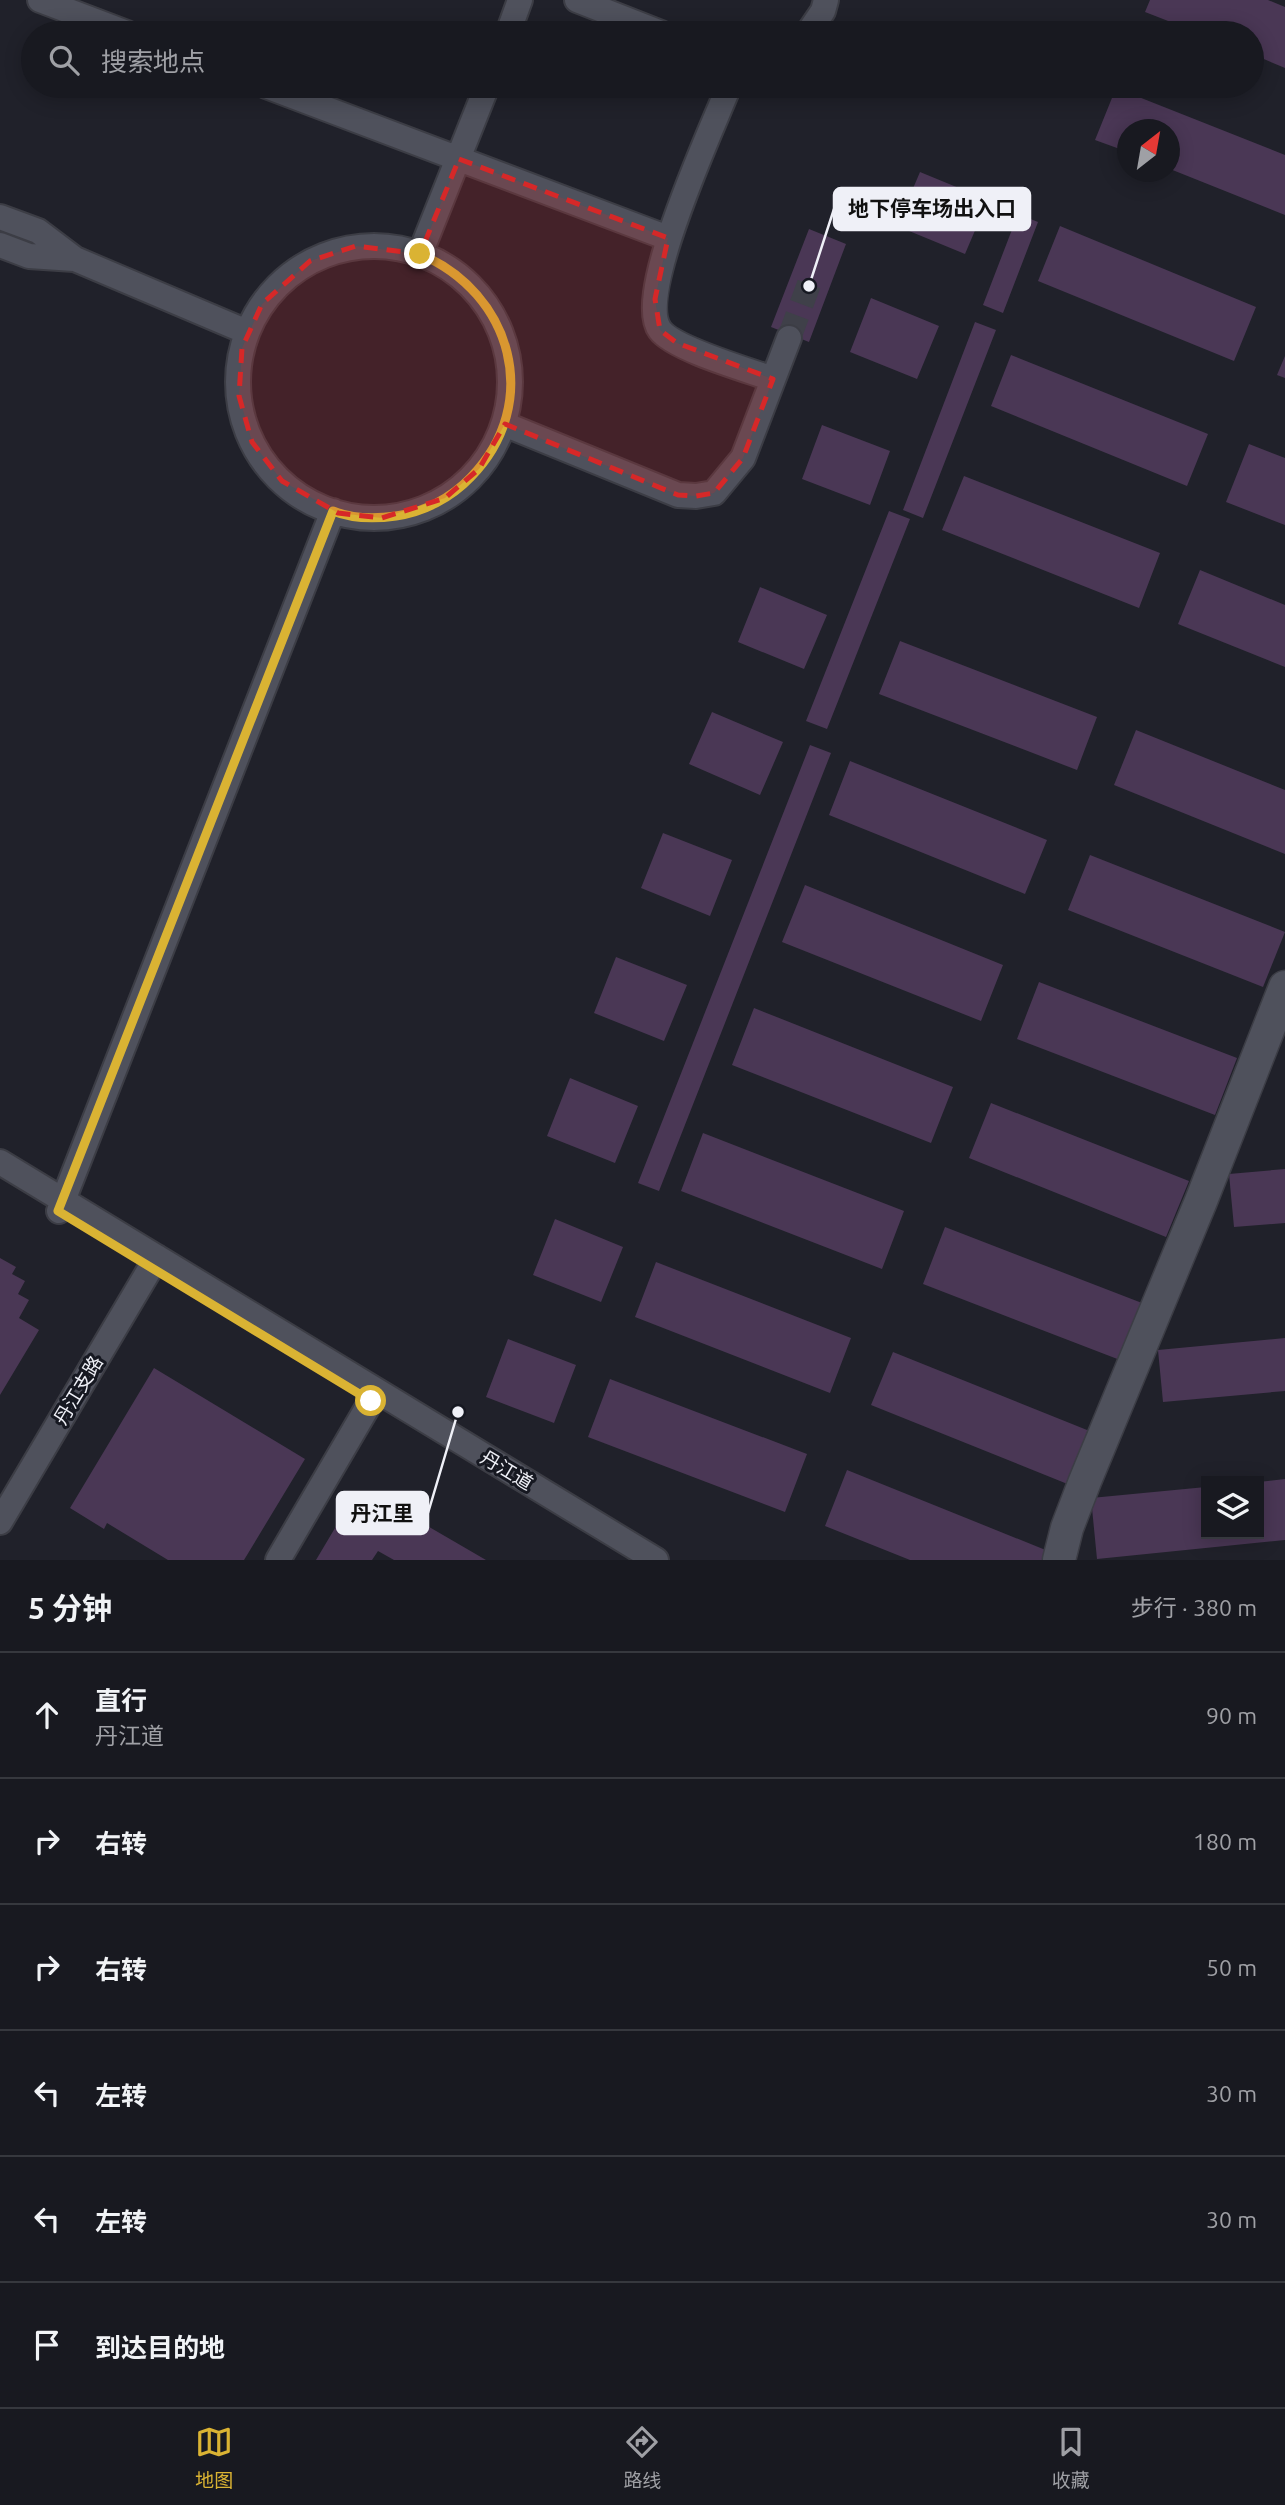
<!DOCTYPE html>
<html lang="zh">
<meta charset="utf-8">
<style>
body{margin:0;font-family:Ubuntu,"Noto Sans SC",sans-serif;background:#212229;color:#f1f3f6}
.controls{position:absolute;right:21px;bottom:21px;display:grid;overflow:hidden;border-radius:0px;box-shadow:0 4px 18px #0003}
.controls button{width:63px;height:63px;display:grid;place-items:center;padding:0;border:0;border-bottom:2px solid #36383e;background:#181920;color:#f1f3f6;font:35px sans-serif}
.compass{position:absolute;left:1117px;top:119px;width:63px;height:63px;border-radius:50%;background:#181920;box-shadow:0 4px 18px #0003;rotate:31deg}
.stop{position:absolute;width:21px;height:21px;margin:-16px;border:5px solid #dab333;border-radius:50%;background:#fff}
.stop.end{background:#dab333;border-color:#fff;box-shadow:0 2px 7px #0008}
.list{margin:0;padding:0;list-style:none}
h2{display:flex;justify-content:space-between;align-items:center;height:91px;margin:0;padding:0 28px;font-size:30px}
h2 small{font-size:23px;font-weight:400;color:#9fa0a5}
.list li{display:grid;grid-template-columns:46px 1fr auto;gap:21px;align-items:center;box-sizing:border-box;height:126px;padding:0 28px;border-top:2px solid #36383e}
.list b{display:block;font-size:26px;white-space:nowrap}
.list p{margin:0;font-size:23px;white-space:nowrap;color:#9fa0a5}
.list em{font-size:23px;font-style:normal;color:#9fa0a5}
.icon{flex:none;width:38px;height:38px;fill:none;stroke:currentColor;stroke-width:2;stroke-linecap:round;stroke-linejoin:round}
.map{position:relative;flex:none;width:1285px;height:1560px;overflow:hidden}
.search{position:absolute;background:#181920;box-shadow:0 4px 18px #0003;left:21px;right:21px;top:21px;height:77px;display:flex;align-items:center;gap:18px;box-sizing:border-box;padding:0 24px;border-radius:38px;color:#9fa0a5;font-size:26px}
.sheet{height:847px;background:#181920}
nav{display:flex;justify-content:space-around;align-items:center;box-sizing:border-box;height:98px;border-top:2px solid #36383e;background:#181920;font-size:19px;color:#9fa0a5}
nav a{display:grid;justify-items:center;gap:4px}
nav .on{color:#dab333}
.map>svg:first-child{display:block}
.building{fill:#4a3755}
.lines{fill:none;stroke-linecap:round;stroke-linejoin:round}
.minor-tunnel{stroke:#3f4049;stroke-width:24;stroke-dasharray:24 12;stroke-linecap:butt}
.minor-casing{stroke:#3c3d45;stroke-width:28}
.tertiary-casing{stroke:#3c3d45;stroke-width:35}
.minor{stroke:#4f515c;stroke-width:24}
.tertiary{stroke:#4f515c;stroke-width:32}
.route{stroke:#dab333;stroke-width:9}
.marked{fill:#d62828;fill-opacity:0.2;stroke:#d62828;stroke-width:5;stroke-dasharray:14 9;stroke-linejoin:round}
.labels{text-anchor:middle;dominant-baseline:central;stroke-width:6;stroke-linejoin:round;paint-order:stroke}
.street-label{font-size:19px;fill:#eff0f7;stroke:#161821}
.leader{fill:none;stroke:#eff0f7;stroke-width:2.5}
.callout-dot{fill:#eff0f7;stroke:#161821;stroke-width:2.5}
.callout{fill:#eff0f7;stroke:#eff0f7;stroke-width:2.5}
.callout-label{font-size:21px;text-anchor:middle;font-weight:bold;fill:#111}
</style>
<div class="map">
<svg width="1285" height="1560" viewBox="0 0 1285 1560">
<rect width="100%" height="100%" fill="#20212a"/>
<path class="building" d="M1150 0H1268L1285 7V68L1252 54V33H1199L1145 12Z
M1116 88 1285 155V215L1170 169V130H1128V152L1095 140Z
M920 172 988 200 965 254 897 226Z
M1018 214 1038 222 1003 313 983 305Z
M1060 226 1256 307 1234 361 1038 281Z
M809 229 846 244 809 342 771 327Z
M871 298 939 326 917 379 850 352Z
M975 322 996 330 923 518 903 510Z
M1011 355 1208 434 1187 486 991 406Z
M1285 356V378L1277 375Z
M822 425 890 451 870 505 802 479Z
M1249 444 1285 458V525L1226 502Z
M964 476 1160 553 1139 608 942 530Z
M889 511 910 519 827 729 806 721Z
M1200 570 1285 605V667L1178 624Z
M760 587 827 615 804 669 738 642Z
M900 641 1097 717 1077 770 879 694Z
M712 712 783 742 760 795 689 764Z
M1136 730 1285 790V854L1114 785Z
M810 745 831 753 659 1191 638 1183Z
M850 761 1047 840 1025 894 829 815Z
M663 833 732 860 710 916 641 888Z
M1090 855 1285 932 1263 987 1068 910Z
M805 885 1003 965 981 1021 782 942Z
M616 957 687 985 664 1041 594 1013Z
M1039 982 1237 1058 1215 1115 1017 1039Z
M754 1008 953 1087 931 1143 732 1065Z
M570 1078 638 1106 615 1163 547 1136Z
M991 1103 1189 1181 1166 1237 969 1158Z
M703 1133 904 1211 882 1269 681 1191Z
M1285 1169V1223L1234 1227 1229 1174Z
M555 1219 623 1247 601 1302 533 1275Z
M945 1227 1142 1303 1120 1360 923 1284Z
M0 1258 16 1267 12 1274 25 1281 18 1294 29 1300 19 1318 39 1330 0 1395Z
M656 1262 851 1338 830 1393 635 1317Z
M1285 1338V1391L1163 1402 1158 1350Z
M508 1339 576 1365 554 1423 486 1397Z
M893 1352 1092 1432 1070 1485 871 1405Z
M154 1368 305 1459 244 1560H168L107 1523 104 1529 70 1508Z
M610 1379 807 1454 785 1512 588 1437Z
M847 1470 1048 1551 1044 1560H910L825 1526Z
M1285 1479V1540L1097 1559 1091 1498 1206 1487V1534H1259V1482Z
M383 1505 398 1514 400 1510 486 1560H394L378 1551 372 1560H316L338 1523 353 1532 365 1512 376 1518Z"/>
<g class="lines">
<path class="minor-tunnel" d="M789 338 809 284"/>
<g class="minor-casing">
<path id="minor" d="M40 0 127 33
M577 0 661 33
M508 33 520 0
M808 33 823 11 826 0
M266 86 668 238
M729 86C713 127 634 295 660 330 674 349 748 370 773 379
M0 217 38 231 75 259 247 332
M0 245 29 256 74 259
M238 382a136 136 0 1 1 272 0a136 136 0 1 1-272 0Z
M420 254 487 86
M504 424 678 495 696 496 714 493 743 458 789 338
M0 1162 656 1560
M59 1211 333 511
M0 1522 157 1257
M278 1560 377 1391"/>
</g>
<g class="tertiary-casing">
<path id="tertiary" d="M1059 1560 1067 1528 1085 1481 1201 1201 1285 987"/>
</g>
<use href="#minor" class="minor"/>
<use href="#tertiary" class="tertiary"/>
</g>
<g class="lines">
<path class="route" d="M371 1401 58 1211 333 511C353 519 375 519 396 516 424 512 451 498 471 477 543 403 512 293 420 254"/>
</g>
<path class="marked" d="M459 159 668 238 655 299 660 330 677 343 773 379 743 458 714 493 696 496 678 495 505 424 479 469 445 498 382 518 338 513 282 481 252 442 239 396 242 348 262 304 310 261 356 246 420 254Z"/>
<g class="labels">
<g class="street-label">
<text transform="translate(78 1390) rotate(-59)">丹江支路</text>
<text transform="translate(507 1470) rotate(31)">丹江道</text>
</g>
</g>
<path class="leader" d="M809 286L834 209M458 1412L428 1513"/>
<g class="callout-dot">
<circle cx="809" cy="286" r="7"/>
<circle cx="458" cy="1412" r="7"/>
</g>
<g class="callout">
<rect x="834" y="188" width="196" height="42" rx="7"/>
<rect x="337" y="1492" width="91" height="42" rx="7"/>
</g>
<g class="callout-label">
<text x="932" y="216">地下停车场出入口</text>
<text x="382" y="1521">丹江里</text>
</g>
</svg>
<div class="controls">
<button><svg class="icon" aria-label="layers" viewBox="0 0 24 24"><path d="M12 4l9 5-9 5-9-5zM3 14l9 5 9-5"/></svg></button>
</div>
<svg class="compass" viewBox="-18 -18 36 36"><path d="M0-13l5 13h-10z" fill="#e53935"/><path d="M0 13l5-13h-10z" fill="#9fa0a5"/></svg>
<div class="stop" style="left:371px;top:1401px"></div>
<div class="stop end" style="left:420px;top:254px"></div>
<div class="search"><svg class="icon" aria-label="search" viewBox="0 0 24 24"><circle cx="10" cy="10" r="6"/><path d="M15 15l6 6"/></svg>搜索地点</div>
</div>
<section class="sheet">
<h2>5 分钟<small>步行 · 380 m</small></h2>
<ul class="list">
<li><svg class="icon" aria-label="ahead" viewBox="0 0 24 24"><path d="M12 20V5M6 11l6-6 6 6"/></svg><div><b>直行</b><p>丹江道</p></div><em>90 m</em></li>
<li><svg class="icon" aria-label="right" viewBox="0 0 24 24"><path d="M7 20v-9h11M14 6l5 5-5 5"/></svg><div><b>右转</b></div><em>180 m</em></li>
<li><svg class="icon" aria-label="right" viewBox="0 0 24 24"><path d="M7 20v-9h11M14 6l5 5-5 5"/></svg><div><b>右转</b></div><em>50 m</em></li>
<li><svg class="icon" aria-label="left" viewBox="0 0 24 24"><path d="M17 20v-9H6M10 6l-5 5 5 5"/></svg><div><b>左转</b></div><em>30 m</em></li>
<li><svg class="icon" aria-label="left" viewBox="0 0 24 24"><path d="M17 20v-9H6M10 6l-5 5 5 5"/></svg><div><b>左转</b></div><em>30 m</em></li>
<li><svg class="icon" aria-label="arrive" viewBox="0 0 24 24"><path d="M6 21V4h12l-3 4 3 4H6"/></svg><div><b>到达目的地</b></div></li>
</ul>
</section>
<nav>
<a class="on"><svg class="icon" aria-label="map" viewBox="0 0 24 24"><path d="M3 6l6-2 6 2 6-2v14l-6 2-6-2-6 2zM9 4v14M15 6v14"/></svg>地图</a>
<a><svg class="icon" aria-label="directions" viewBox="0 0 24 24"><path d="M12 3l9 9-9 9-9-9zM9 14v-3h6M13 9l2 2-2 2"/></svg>路线</a>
<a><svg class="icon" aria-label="saved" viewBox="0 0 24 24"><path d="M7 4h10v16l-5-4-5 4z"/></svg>收藏</a>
</nav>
